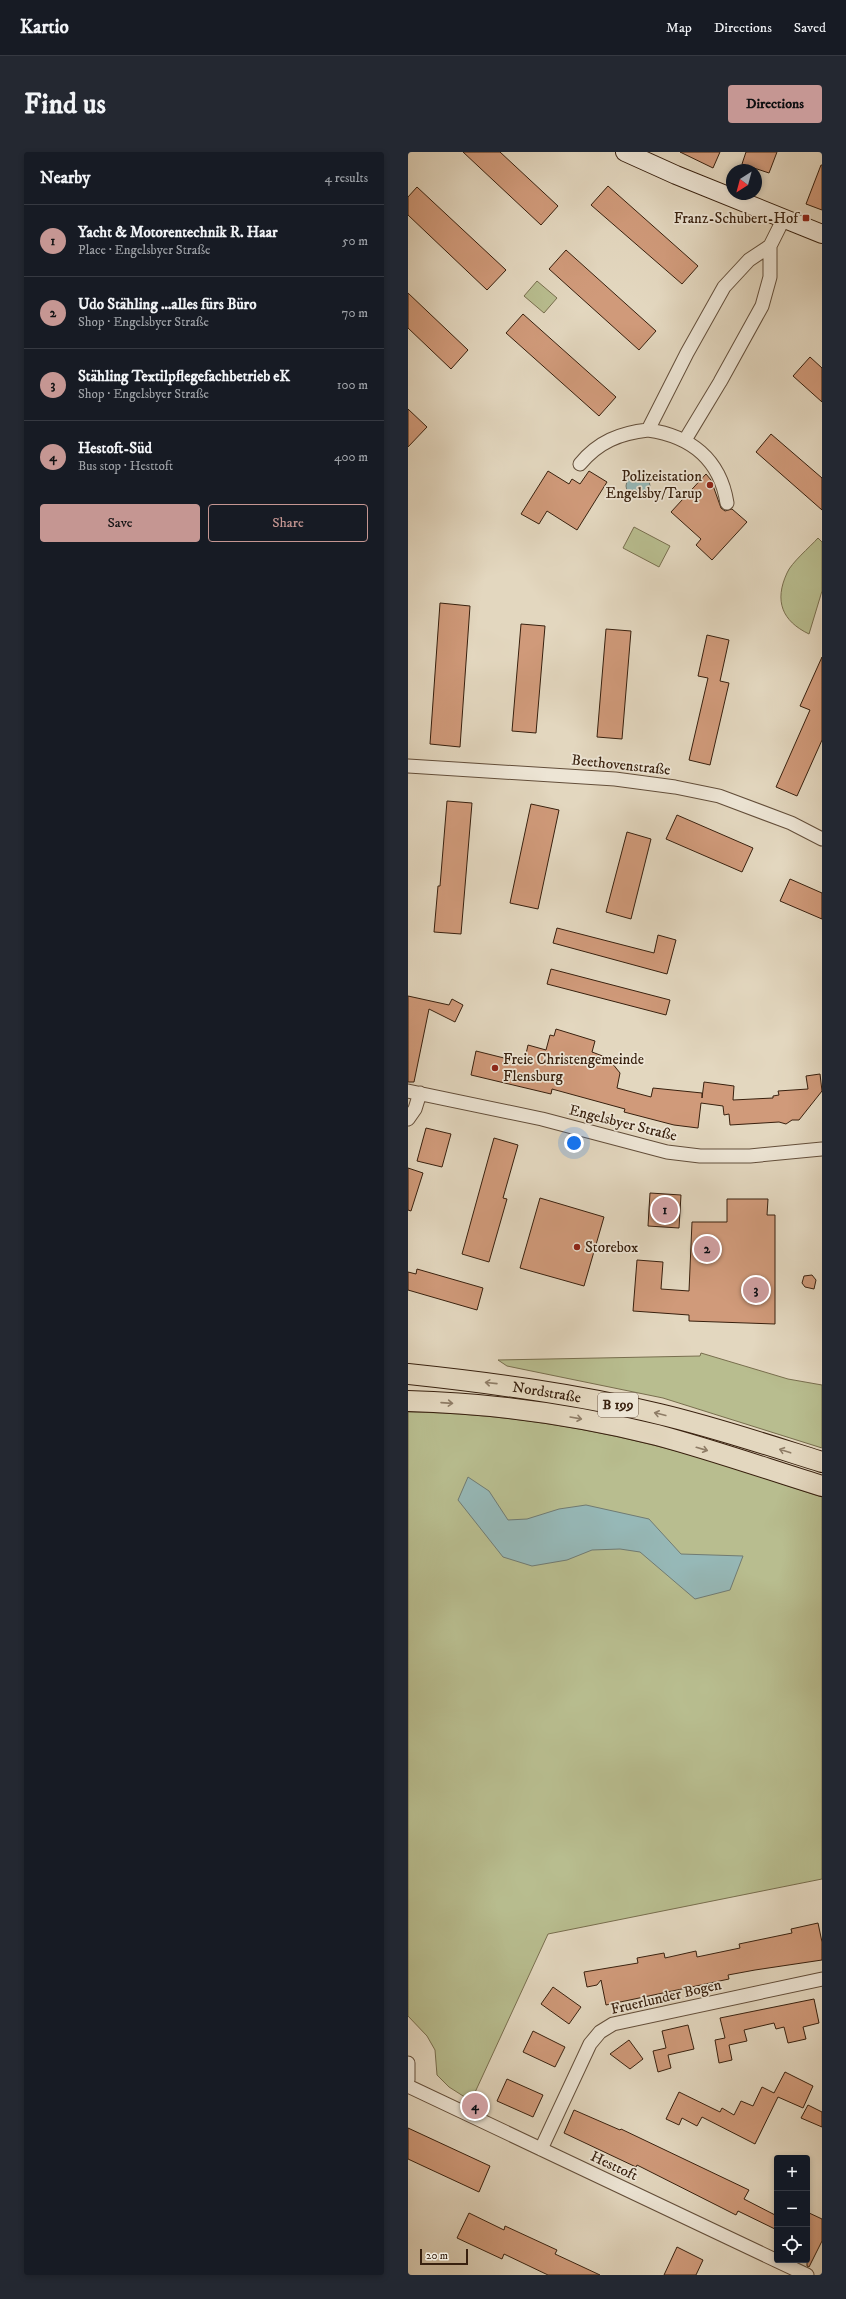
<!DOCTYPE html>
<meta charset="utf-8">
<style>
body{margin:0;font-family:"IM FELL DW Pica",serif;background:#242831;color:#f1f3f6}
.controls{position:absolute;right:12px;bottom:12px;display:grid;overflow:hidden;border-radius:4px;box-shadow:0 2px 6px #0003}
.controls button{width:36px;height:36px;display:grid;place-items:center;padding:0;border:0;border-bottom:1px solid #363941;background:#171b24;color:#f1f3f6;font:20px sans-serif}
.compass{position:absolute;left:318px;top:12px;width:36px;height:36px;border-radius:50%;background:#171b24;box-shadow:0 2px 6px #0003;rotate:216deg}
.scale{position:absolute;left:12px;bottom:10px;width:48px;box-sizing:border-box;padding-left:4px;border:2px solid #38200e;border-top:0;font-size:11px;line-height:14px;white-space:nowrap;color:#38200e;-webkit-text-stroke:3px #ede5d5;paint-order:stroke}
.you{position:absolute;left:166px;top:991px;width:14px;height:14px;margin:-10px;border:3px solid #fff;border-radius:50%;background:#1a73e8;box-shadow:0 0 0 6px #1a73e833}
.badge{display:grid;place-items:center;width:26px;height:26px;border-radius:50%;background:#c59692;color:#111;font-size:13px;font-weight:700}
.pin{position:absolute;translate:-50% -50%;border:2px solid #fff;box-shadow:0 1px 4px #0006}
.list{margin:0;padding:0;list-style:none}
h2{display:flex;justify-content:space-between;align-items:center;height:52px;margin:0;padding:0 16px;font-size:17px}
h2 small{font-size:13px;font-weight:400;color:#9ea1a6}
.list li{display:grid;grid-template-columns:26px 1fr auto;gap:12px;align-items:center;box-sizing:border-box;height:72px;padding:0 16px;border-top:1px solid #363941}
.list b{display:block;font-size:15px;white-space:nowrap}
.list p{margin:0;font-size:13px;white-space:nowrap;color:#9ea1a6}
.list em{font-size:13px;font-style:normal;color:#9ea1a6}
.actions{display:flex;gap:8px;padding:12px 16px}
.actions a{flex:1;padding:9px 0;border:1px solid #c59692;border-radius:4px;text-align:center;font-size:14px;color:#c59692}
.actions .main{background:#c59692;color:#111}
.icon{flex:none;width:22px;height:22px;fill:none;stroke:currentColor;stroke-width:2;stroke-linecap:round;stroke-linejoin:round}
.map{position:relative;flex:none;width:414px;height:2123px;overflow:hidden;border-radius:4px}
header{display:flex;align-items:center;gap:24px;box-sizing:border-box;height:56px;padding:0 20px;background:#171b24;border-bottom:1px solid #363941}
header strong{font-size:19px}
nav{display:flex;gap:22px;margin-inline-start:auto;font-size:14px}
.intro{display:flex;align-items:center;justify-content:space-between;box-sizing:border-box;height:96px;padding:0 24px}
h1{margin:0;font-size:28px}
.button{padding:10px 18px;border-radius:4px;background:#c59692;color:#111;font-size:14px;font-weight:700}
main{display:flex;gap:24px;padding:0 24px}
aside{flex:1;background:#171b24;border-radius:4px;box-shadow:0 2px 6px #0003}
.map>svg:first-child{display:block}
.green{fill:#b8bd8f;stroke:#786e4e}
.water{fill:#96b8b7;stroke:#707b73}
.building{fill:#d09a7a;stroke:#38200e}
.lines{fill:none;stroke-linecap:round;stroke-linejoin:round}
.street-casing{stroke:#634e3a;stroke-width:15}
.secondary-casing{stroke:#38200e;stroke-width:20}
.primary-casing{stroke:#38200e;stroke-width:22}
.street{stroke:#ede5d5;stroke-width:13}
.secondary{stroke:#ede5d5;stroke-width:18}
.primary{stroke:#e3d7bf;stroke-width:20}
.oneway{stroke:#8e7c66}
.poi-dot{fill:#8f2418;stroke:#ede5d5;stroke-width:1.5}
.labels{text-anchor:middle;dominant-baseline:central;stroke-width:3.5;stroke-linejoin:round;paint-order:stroke}
.shield{fill:#ede5d5;stroke:#6e5b4a;stroke-width:1}
.shield-label{font-size:14px;font-weight:bold;fill:#38200e}
.poi-label{font-size:15px;fill:#38200e;stroke:#ede5d5;text-anchor:end}
.street-label{font-size:15px;fill:#38200e;stroke:#ede5d5}
</style>
<header>
<strong>Kartio</strong>
<nav><a>Map</a><a>Directions</a><a>Saved</a></nav>
</header>
<div class="intro"><h1>Find us</h1><a class="button">Directions</a></div>
<main>
<aside>
<h2>Nearby<small>4 results</small></h2>
<ul class="list">
<li><span class="badge">1</span><div><b>Yacht &amp; Motorentechnik R. Haar</b><p>Place · Engelsbyer Straße</p></div><em>50 m</em></li>
<li><span class="badge">2</span><div><b>Udo Stähling …alles fürs Büro</b><p>Shop · Engelsbyer Straße</p></div><em>70 m</em></li>
<li><span class="badge">3</span><div><b>Stähling Textilpflegefachbetrieb eK</b><p>Shop · Engelsbyer Straße</p></div><em>100 m</em></li>
<li><span class="badge">4</span><div><b>Hestoft-Süd</b><p>Bus stop · Hesttoft</p></div><em>400 m</em></li>
</ul>
<div class="actions"><a class="main">Save</a><a>Share</a></div>
</aside>
<div class="map">
<svg width="414" height="2123" viewBox="0 0 414 2123">
<rect width="100%" height="100%" fill="#e3d7bf"/>
<filter id="stains"><feTurbulence type="fractalNoise" baseFrequency=".005" numOctaves="4"/><feColorMatrix values="0 0 0 0 .2 0 0 0 0 .09 0 0 0 0 .02 0 0 0 .5 -.17"/></filter>
<radialGradient id="worn" r=".72"><stop offset=".6" stop-color="#630" stop-opacity="0"/><stop offset="1" stop-color="#630" stop-opacity=".3"/></radialGradient>
<path class="green" d="M129 129 149 146 136 161 116 144Z
M226 375 262 394 251 415 215 396Z
M410 386 414 390V439L401 482C374 469 366 449 379 421 383 411 402 395 410 386Z
M293 1201 380 1227 414 1233V1296L255 1246 99 1214 90 1208 292 1204Z
M0 1260C91 1261 184 1276 272 1300 320 1313 367 1330 414 1345V1727L140 1782 63 1949 41 1935 29 1923 27 1898 19 1884 0 1864Z"/>
<path class="water" d="M218 334a12 12 0 1 1 24 0a12 12 0 1 1-24 0Z
M60 1325 81 1339 100 1368 119 1367 151 1357 178 1353 241 1367 273 1402 335 1404 322 1438 287 1447 232 1400 212 1397 184 1398 159 1408 124 1414 95 1405 50 1348Z"/>
<path class="building" d="M55 0H92L150 54 133 73Z
M272 0H312L305 16Z
M338 0H369L361 21 334 12Z
M413 13H414V58L398 52Z
M200 34 290 114 274 132 183 53Z
M9 35 98 118 79 138 0 63V45Z
M158 98 248 179 231 198 141 117Z
M0 141 60 198 43 217 0 176Z
M115 162 208 245 191 264 98 181Z
M402 205 414 216V250L385 224Z
M0 257 19 275 0 295Z
M363 282 414 326V358L348 300Z
M140 319 161 332 164 327 172 332 181 319 199 330 169 378 139 359 131 372 113 362Z
M298 322 303 328 313 356 317 359 324 357 339 370 304 408 288 393 293 387 263 360Z
M32 451 62 454 52 595 22 592Z
M113 472 137 474 128 581 104 579Z
M198 477 223 479 214 587 189 585Z
M299 483 321 488 312 529 321 531 302 613 281 608 300 526 290 524Z
M414 505V588L389 644 368 635 402 558 392 554Z
M39 649 64 651 53 782 26 780 30 734H32Z
M123 652 151 658 130 757 102 751Z
M269 663 345 696 334 720 258 687Z
M219 680 243 687 223 767 198 760Z
M382 727 414 741V767L372 749Z
M149 776 246 801 250 783 268 788 259 822 145 791Z
M143 817 262 848 258 863 139 832Z
M0 844 41 853 44 847 55 853 47 870 21 857 6 930H0Z
M148 877 187 889 184 900 200 906 212 921 209 936 243 945 245 936 294 941V946L296 930 326 934 325 948 365 946V944L371 943 370 939 400 937 398 924 412 922 414 939 391 968H384L378 972 371 970 322 973 321 962 316 963 315 954 293 951 290 976 266 973 216 960 217 957 144 937 143 942 63 923 68 899 116 911 120 893 138 898 142 883 146 884Z
M18 976 43 982 34 1015 9 1009Z
M86 986 110 993 95 1046 99 1047 81 1110 54 1102Z
M0 1016 15 1021 3 1059 0 1058Z
M242 1041 273 1043 271 1076 240 1074Z
M132 1046 196 1065 176 1134 112 1116Z
M319 1047H360L359 1063H367V1172L281 1169V1163L225 1159 229 1108 255 1110 253 1137 281 1139 284 1070H319Z
M9 1117 75 1136 69 1158 0 1138V1120L8 1122Z
M404 1123 408 1128 406 1137 397 1135 394 1131 396 1124Z
M410 1771 414 1790V1808L347 1818 320 1823 321 1827 198 1853 193 1828 189 1833 179 1835 176 1820 230 1811 229 1806 256 1801 257 1806 288 1799 289 1805 332 1796 331 1792 384 1781 383 1777Z
M145 1835 173 1855 161 1872 133 1852Z
M406 1847 411 1871 395 1875 398 1887 380 1891 376 1875 368 1877 366 1871 336 1878 339 1889 321 1893 324 1908 311 1911 307 1888 317 1886 312 1866Z
M280 1873 286 1897 260 1903 263 1916 250 1920 245 1899 258 1896 254 1879Z
M125 1879 157 1895 147 1915 115 1900Z
M221 1888 235 1907 222 1917 202 1902Z
M377 1920 405 1934 395 1956 370 1945 347 1992 294 1965 289 1974 274 1966 271 1973 258 1967 271 1940 312 1960 314 1956 326 1963 333 1949 345 1954 354 1935 366 1941Z
M99 1927 135 1943 125 1965 89 1949Z
M400 1953 414 1960V1975L393 1966Z
M166 1958 212 1978 213 1977 341 2038 336 2047 369 2064V2078L330 2059 328 2063 229 2013 228 2015 156 1981Z
M0 1976 82 2014 71 2040 0 2007Z
M399 2060 414 2067V2089L401 2115 399 2114Z
M61 2061 96 2078 97 2074 149 2098 147 2102 192 2123H140L96 2102 94 2107 49 2086Z
M269 2095 295 2108 288 2123H256Z"/>
<g class="lines">
<g class="street-casing">
<path id="street" d="M277 288 312 230 354 154 362 125V94
M172 312C190 290 212 281 240 278
M319 351C312 307 282 284 240 278L279 201 316 135 341 108 362 94 376 66
M0 614 207 627 267 635 311 644 383 671 414 687
M0 939 134 967 259 1000 292 1004H342L414 997
M0 967 7 957 12 941
M0 1911V1928
M0 1934 399 2123
M133 1997 182 1892 192 1880 205 1872 414 1827"/>
</g>
<g class="secondary-casing">
<path id="secondary" d="M217 0 268 23 414 82"/>
</g>
<g class="primary-casing">
<g id="primary">
<path id="s1" d="M0 1222C85 1231 168 1242 251 1262 306 1275 360 1293 414 1310"/>
<path d="M0 1249C83 1251 168 1263 249 1283 305 1298 359 1317 414 1334"/>
</g>
</g>
<use href="#street" class="street"/>
<use href="#secondary" class="secondary"/>
<use href="#primary" class="primary"/>
</g>
<defs><path id="oneway-shaft" d="M-6 0H5M1.5-3L5.5 0L1.5 3" fill="none" stroke-width="1.6" stroke-linecap="round" stroke-linejoin="round"/></defs>
<g class="oneway">
<use href="#oneway-shaft" transform="translate(83 1231) rotate(-174)"/>
<use href="#oneway-shaft" transform="translate(39 1251) rotate(4)"/>
<use href="#oneway-shaft" transform="translate(252 1262) rotate(-166)"/>
<use href="#oneway-shaft" transform="translate(168 1266) rotate(10)"/>
<use href="#oneway-shaft" transform="translate(294 1297) rotate(16)"/>
<use href="#oneway-shaft" transform="translate(377 1299) rotate(-162)"/>
</g>
<g class="poi-dot">
<rect x="394" y="62" width="8" height="8" rx="2"/>
<circle cx="302" cy="333" r="4"/>
<circle cx="87" cy="916" r="4"/>
<circle cx="169" cy="1095" r="4"/>
</g>
<g class="labels">
<rect class="shield" x="190" y="1241" width="40" height="24" rx="3"/>
<g class="shield-label">
<text x="210" y="1253">B 199</text>
</g>
<g class="poi-label">
<text x="390" y="66">Franz-Schubert-Hof</text>
<text x="294" y="324">Polizeistation<tspan x="294" dy="17">Engelsby/Tarup</tspan></text>
<text x="95" y="907" text-anchor="start">Freie Christengemeinde<tspan x="95" dy="17">Flensburg</tspan></text>
<text x="177" y="1095" text-anchor="start">Storebox</text>
</g>
<g class="street-label">
<text transform="translate(213 613) rotate(6)">Beethovenstraße</text>
<text transform="translate(215 971) rotate(14)">Engelsbyer Straße</text>
<text stroke="none"><textPath href="#s1" startOffset="140">Nordstraße</textPath></text>
<text transform="translate(258 1845) rotate(-13)">Fruerlunder Bogen</text>
<text transform="translate(206 2014) rotate(25)">Hesttoft</text>
</g>
</g>
<rect width="100%" height="100%" filter="url(#stains)"/>
<rect width="100%" height="100%" fill="url(#worn)"/>
</svg>
<div class="controls">
<button>+</button>
<button>−</button>
<button><svg class="icon" aria-label="locate" viewBox="0 0 24 24"><circle cx="12" cy="12" r="6"/><path d="M12 2v4M12 18v4M2 12h4M18 12h4"/></svg></button>
</div>
<svg class="compass" viewBox="-18 -18 36 36"><path d="M0-13l5 13h-10z" fill="#e53935"/><path d="M0 13l5-13h-10z" fill="#9ea1a6"/></svg>
<div class="scale">20 m</div>
<div class="you"></div>
<div class="pin badge" style="left:257px;top:1058px">1</div>
<div class="pin badge" style="left:299px;top:1097px">2</div>
<div class="pin badge" style="left:348px;top:1138px">3</div>
<div class="pin badge" style="left:67px;top:1954px">4</div>
</div>
</main>
